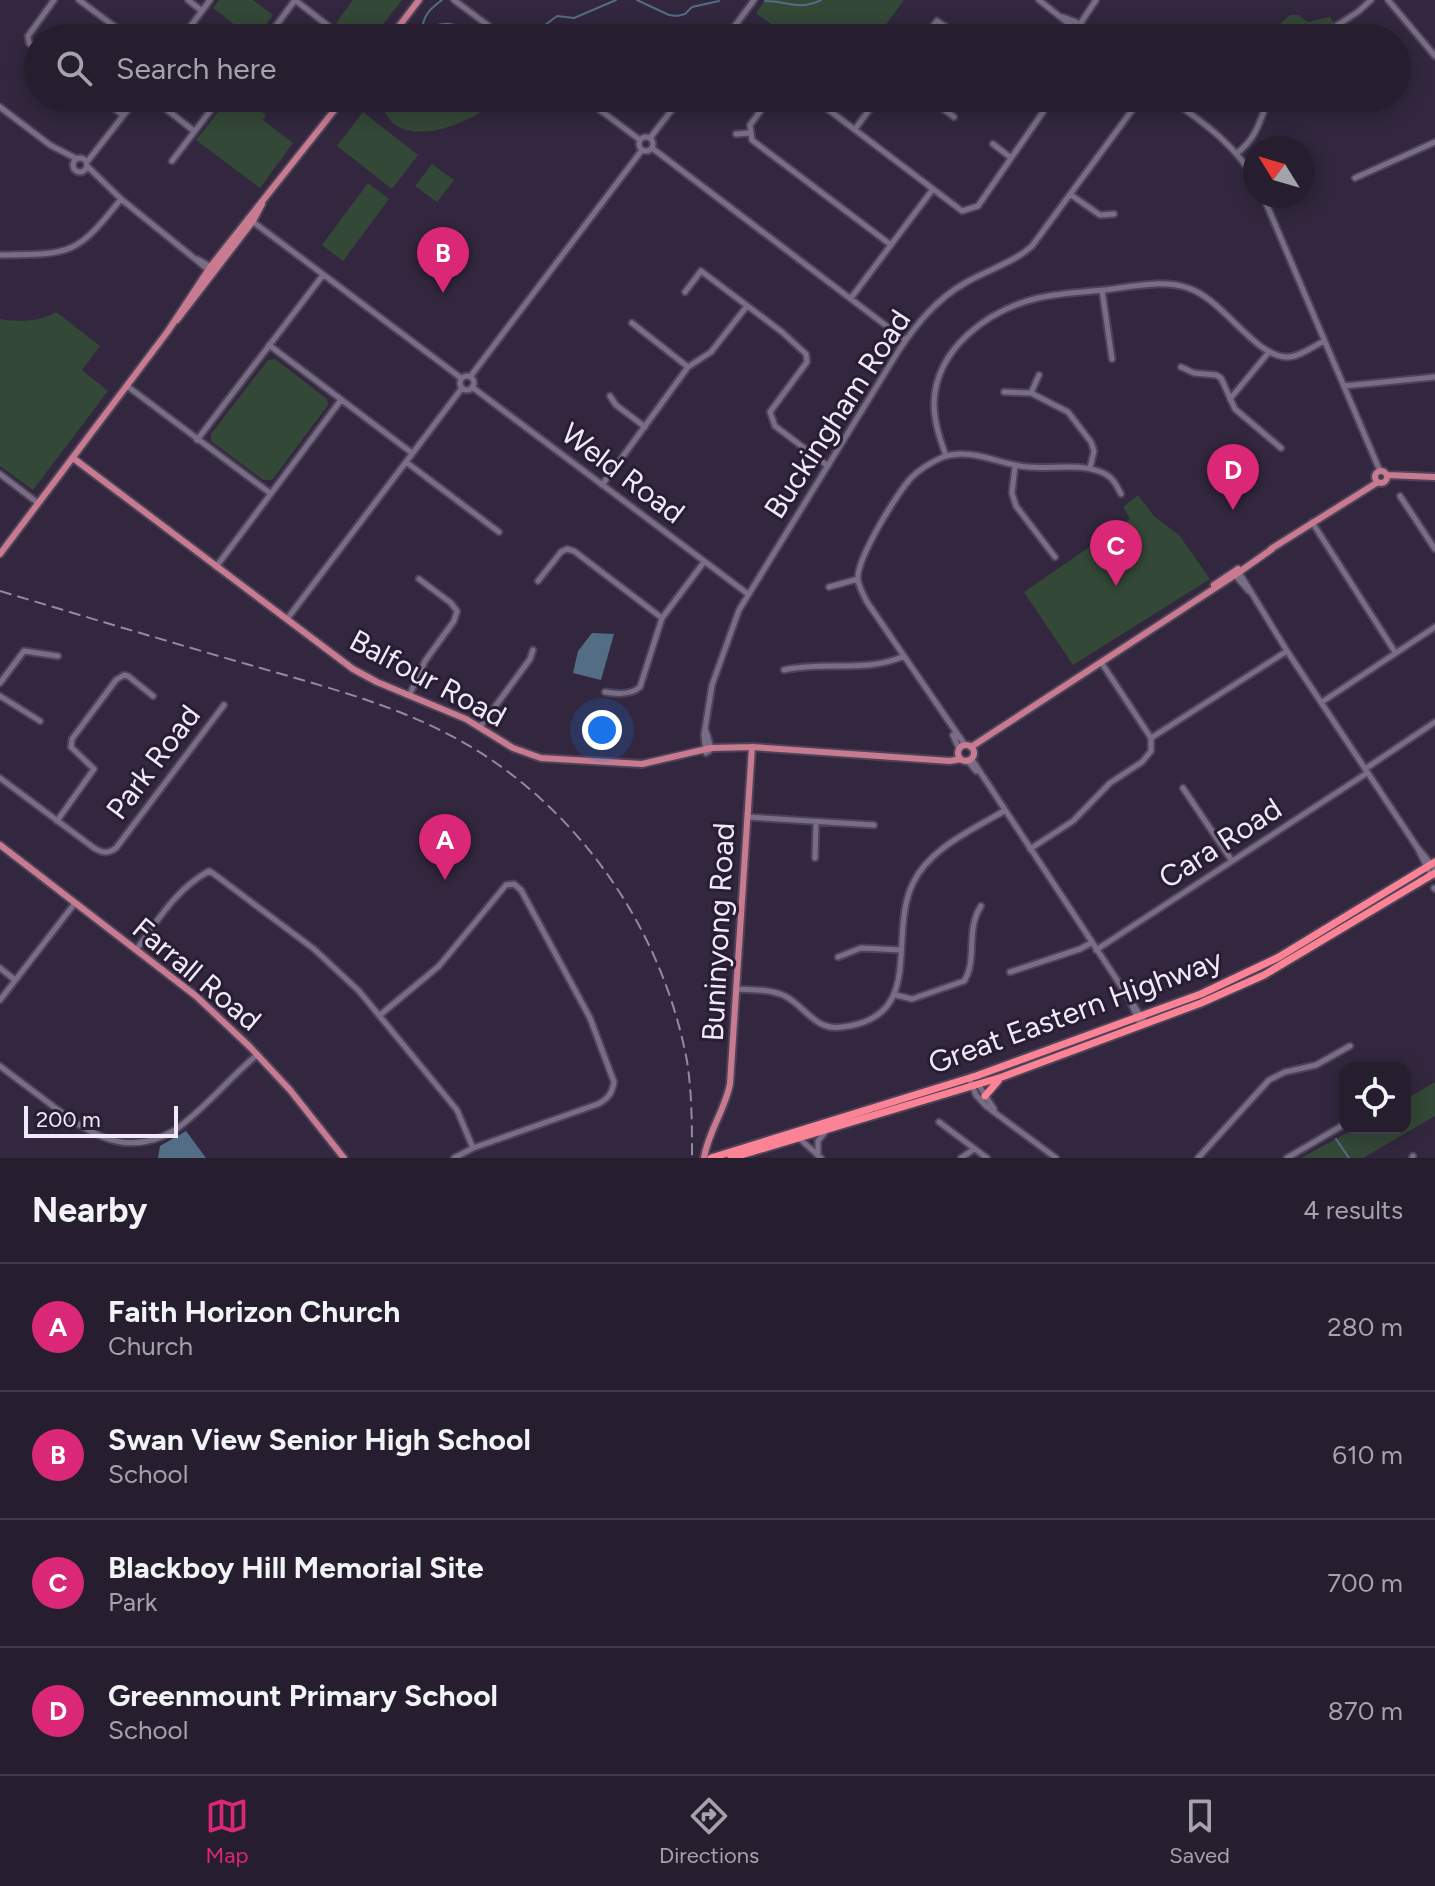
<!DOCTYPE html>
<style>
body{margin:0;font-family:Figtree,sans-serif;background:#322a3a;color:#f1f3f6}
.controls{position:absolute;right:24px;bottom:24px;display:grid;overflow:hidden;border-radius:16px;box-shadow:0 4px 20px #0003}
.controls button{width:72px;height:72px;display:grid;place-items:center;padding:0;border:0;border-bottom:2px solid #423b4a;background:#261d2e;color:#f1f3f6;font:40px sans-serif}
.compass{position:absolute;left:1243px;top:136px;width:72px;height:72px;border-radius:50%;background:#261d2e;box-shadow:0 4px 20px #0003;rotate:307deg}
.scale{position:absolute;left:24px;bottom:20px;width:154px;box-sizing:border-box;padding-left:8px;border:4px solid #f0e9f8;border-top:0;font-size:22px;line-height:28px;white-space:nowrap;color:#f0e9f8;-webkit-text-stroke:6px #281d33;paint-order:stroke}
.you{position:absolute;left:602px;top:730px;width:28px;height:28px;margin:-20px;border:6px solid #fff;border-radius:50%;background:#1a73e8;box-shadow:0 0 0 12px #1a73e833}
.badge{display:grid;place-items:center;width:52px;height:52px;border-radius:50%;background:#db2777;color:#fff;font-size:26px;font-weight:700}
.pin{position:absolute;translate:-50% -66px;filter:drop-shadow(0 2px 4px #0008)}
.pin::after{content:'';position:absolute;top:42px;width:28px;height:24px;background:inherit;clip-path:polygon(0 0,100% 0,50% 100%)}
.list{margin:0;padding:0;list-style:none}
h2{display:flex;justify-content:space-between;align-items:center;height:104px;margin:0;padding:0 32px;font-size:34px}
h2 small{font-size:26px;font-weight:400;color:#a4a2aa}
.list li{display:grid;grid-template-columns:52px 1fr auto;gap:24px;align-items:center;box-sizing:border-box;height:128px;padding:0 32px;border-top:2px solid #423b4a}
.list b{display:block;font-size:30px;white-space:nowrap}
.list p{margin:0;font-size:26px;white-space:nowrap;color:#a4a2aa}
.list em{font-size:26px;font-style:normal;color:#a4a2aa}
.icon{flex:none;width:44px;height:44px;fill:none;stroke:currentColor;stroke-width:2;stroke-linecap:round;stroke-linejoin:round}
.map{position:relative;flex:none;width:1435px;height:1158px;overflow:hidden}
.search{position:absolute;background:#261d2e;box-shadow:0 4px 20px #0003;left:24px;right:24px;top:24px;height:88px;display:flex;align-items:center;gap:20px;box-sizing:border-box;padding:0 28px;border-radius:44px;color:#a4a2aa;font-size:30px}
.sheet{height:616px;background:#261d2e}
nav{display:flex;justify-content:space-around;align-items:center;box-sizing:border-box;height:112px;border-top:2px solid #423b4a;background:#261d2e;font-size:22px;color:#a4a2aa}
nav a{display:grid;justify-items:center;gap:4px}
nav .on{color:#db2777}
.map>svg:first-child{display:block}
.green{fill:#344837}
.water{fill:#526d84}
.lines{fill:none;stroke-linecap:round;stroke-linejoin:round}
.stream{stroke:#526d84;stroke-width:2}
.minor-casing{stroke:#4d4357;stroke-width:9}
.major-casing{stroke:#4d4357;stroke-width:10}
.highway-casing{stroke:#4d4357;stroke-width:11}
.minor{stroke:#796c86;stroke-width:5}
.major{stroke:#c87a90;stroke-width:6}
.highway{stroke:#fc8396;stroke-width:7}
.rail{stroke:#938a9d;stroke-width:2;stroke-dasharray:12 6;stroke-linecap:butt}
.labels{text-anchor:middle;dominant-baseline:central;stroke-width:6;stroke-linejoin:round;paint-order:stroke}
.street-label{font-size:30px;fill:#f0e9f8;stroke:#281d33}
</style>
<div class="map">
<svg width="1435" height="1158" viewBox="0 0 1435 1158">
<rect width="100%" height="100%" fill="#32273e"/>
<path class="green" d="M219 0H253L273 15 256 38H252L213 8Z
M353 0H402L372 38H360L336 23Z
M765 0H904L876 38H790L756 13Z
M1290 15H1298L1308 22 1330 17 1335 25 1313 38H1265Z
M229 98H244L266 115 263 120 293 143 260 188 196 140Z
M381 98H499C473 125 389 158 381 98Z
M363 112 418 155 392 189 337 146Z
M432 164 454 180 437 202 415 186Z
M368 183 389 199 343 261 322 245Z
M56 312 100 346 82 370 108 391 33 490 0 466V319C20 322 39 322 56 312Z
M275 359 327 399 328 405 272 480H263L211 441V434L268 360Z
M1138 495 1154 516 1179 535 1210 579 1073 665 1024 592 1130 519 1123 507Z
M1435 1082V1116L1363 1158H1301L1356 1128H1405V1100Z"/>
<path class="water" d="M592 633 614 634 601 680 573 673 578 651Z
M186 1131 206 1158H158L160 1146Z"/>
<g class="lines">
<path class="stream" d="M637 0 669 15 677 16 685 14 692 7 719 1
M765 1C787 1 799 11 821 0
M405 30 422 31C423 15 430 9 442 0
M422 31C450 17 456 25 481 38
M528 38 557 16 574 18 616 0
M1336 1139 1349 1158"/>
<g class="minor-casing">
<path id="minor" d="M79 0 130 38
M188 0 202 11
M295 0 344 38
M454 0 505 38
M1039 0 1083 35 1091 38
M1388 0 1435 56
M1063 17 1076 22 1090 37
M1078 27 1096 0
M182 38 210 0
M267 38 295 0
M726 38 754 0
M924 38 937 21 962 38
M1318 38 1359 11 1371 0
M38 51 29 43 28 36 54 0
M100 98 123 115
M152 98 194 131
M584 98 640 140
M770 98 750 125 752 140 891 245
M813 98 962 211 978 206 1043 112 1045 102 1042 98
M929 98 954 117
M1169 98C1202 122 1234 143 1255 180
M0 107 50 145 77 159
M855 129 878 98
M736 134 749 133
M639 144a7 7 0 1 1 14 0a7 7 0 1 1-14 0Z
M650 138 681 98
M993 144 1010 157
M652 148 905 340
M1237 153C1257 138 1260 120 1269 98
M73 165a7 7 0 1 1 14 0a7 7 0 1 1-14 0Z
M172 161 220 98
M87 162 137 98
M87 166 121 199 210 271
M1355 178 1435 142
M1071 195 1100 215 1114 214
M1263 196 1380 471
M252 221 461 378
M0 255C71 254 76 256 121 199
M197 259 213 268
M1102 290 1112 359
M685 292 701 271 782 332 806 354 807 362 804 366 770 412 775 426 828 466
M851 298 933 189
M269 345 412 453
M688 367 711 352 747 306
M1181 367 1194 373 1216 375 1221 378 1235 409 1281 448
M460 383a7 7 0 1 1 14 0a7 7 0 1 1-14 0Z
M470 377 642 150
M127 386 270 493
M1344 386 1435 377
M472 387 748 594
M1004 392 1031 393 1068 412 1091 442 1094 451 1090 468
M1031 393 1039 375
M610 396 616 405 645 427
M1230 399 1269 352
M197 440 323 275
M946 456C940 439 934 422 934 403 936 348 988 310 1038 298 1059 293 1082 292 1104 290 1130 287 1162 279 1188 288 1223 299 1253 355 1286 357 1298 358 1314 346 1324 341
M406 462 499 532
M1015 466 1012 493 1016 506 1055 557
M0 474 38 503
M602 485 688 367 632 323
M1400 496 1435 549
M1312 522 1395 652
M216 567 341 400
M1237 569 1287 651 1417 847 1431 875
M1234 574 1249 591
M538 581 561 552 567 549 574 551 662 618
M829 587 858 579
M287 619 462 388
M1101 662 1151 738
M784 670C823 661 868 673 904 656
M0 683 24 651 58 656
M605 692C616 694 631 695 640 687L662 618 704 562
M0 696 40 721
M409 696 425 661 454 621 457 611 451 603 419 579
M1322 702 1435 627
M480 727 530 659 533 650
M706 731 711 748 709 751
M953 735 959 749
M1151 738 1287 651
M965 745 867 602C864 596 859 587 858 580 855 561 898 491 912 477 920 469 932 462 943 457 971 447 1000 465 1028 467 1052 469 1079 463 1101 472 1112 476 1116 484 1121 494
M706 753 704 735 712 685 739 610 899 350C917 323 937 299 965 283 987 270 1013 263 1032 246L1141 98
M971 758 1146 1024
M967 760 976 771
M1365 769 1435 722
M0 778 94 848C102 853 108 854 116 848L224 705
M1183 788 1232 861
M747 817 874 825
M57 821 94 769 71 747 72 739 116 680 124 675 128 676 153 696
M1418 848 1435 869
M1030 849 1073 821 1110 783 1142 762 1151 751V738
M815 858 816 822
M1434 888 1435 889
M136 950C158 920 176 889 209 871L214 874 314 949 359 991 457 1110 473 1148
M1096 950 1367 773
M838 957 861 948 901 950
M0 968 15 980
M1010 972 1080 949 1091 943
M736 989C752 990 770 989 785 996 806 1007 815 1031 842 1027 927 1018 887 936 913 883 930 848 972 830 1004 811
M896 995 912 999 964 981C978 960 965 930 981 906
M0 1000 75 903
M1131 1003 1141 1026
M380 1015 439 966 506 885 514 884 521 890 590 1018 614 1082C612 1093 609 1098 598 1104L473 1148 454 1158
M0 1066C18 1080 36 1093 54 1107 93 1136 128 1158 175 1130 205 1109 229 1078 257 1055
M969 1078 976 1095 986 1106 1056 1158
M978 1084 994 1109
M939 1122 987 1158
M800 1139 821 1158
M818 1153V1141L826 1131
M961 1158 974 1149
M1198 1158 1269 1080 1285 1072 1316 1065 1350 1046
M1287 1158 1345 1124
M1412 1158 1413 1156"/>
</g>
<g class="major-casing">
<path id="major" d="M390 38 419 0
M177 320 253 221 262 204
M73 458 353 669 377 682 466 719 513 748 541 758 642 764 711 748 752 747 950 761 961 759
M1375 477a6 6 0 1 1 12 0a6 6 0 1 1-12 0Z
M1387 475 1435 477
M1271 549 1378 482
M0 554 168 331 211 266 344 98
M1214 585 1238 569
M958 753a8 8 0 1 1 16 0a8 8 0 1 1-16 0Z
M971 747 1235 575 1272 549
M0 845 196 996 250 1047 290 1090 344 1158
M704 1158C708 1132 725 1110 730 1084L752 747"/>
</g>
<g class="highway-casing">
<path id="highway" d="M985 1096 998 1081
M711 1158 976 1076 1201 994 1279 957 1435 862
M731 1158 1002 1077 1201 1003 1264 975 1435 873"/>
</g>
<use href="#minor" class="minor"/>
<use href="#major" class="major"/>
<use href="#highway" class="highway"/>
<path class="rail" d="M0 591C83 616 166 641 250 665 315 684 383 701 444 732 571 796 661 923 687 1061 692 1093 692 1126 692 1158"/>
</g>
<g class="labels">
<g class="street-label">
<text transform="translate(837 414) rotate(-57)">Buckingham Road</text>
<text transform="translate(623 473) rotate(37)">Weld Road</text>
<text transform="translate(428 678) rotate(28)">Balfour Road</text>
<text transform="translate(153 762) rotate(-53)">Park Road</text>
<text transform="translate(1220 843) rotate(-33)">Cara Road</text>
<text transform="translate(718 932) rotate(-87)">Buninyong Road</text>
<text transform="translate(197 974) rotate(40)">Farrall Road</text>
<text transform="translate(1075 1011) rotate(-20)">Great Eastern Highway</text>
</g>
</g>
</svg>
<div class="controls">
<button><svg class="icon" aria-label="locate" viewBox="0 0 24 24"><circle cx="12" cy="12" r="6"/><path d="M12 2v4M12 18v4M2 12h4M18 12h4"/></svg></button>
</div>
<svg class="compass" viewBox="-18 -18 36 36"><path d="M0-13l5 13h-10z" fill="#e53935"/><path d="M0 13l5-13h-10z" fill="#a4a2aa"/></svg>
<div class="scale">200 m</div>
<div class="you"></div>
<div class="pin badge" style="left:445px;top:880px">A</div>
<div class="pin badge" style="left:443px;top:293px">B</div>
<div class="pin badge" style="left:1116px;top:586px">C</div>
<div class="pin badge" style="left:1233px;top:510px">D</div>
<div class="search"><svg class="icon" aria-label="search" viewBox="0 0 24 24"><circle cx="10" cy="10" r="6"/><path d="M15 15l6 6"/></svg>Search here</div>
</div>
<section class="sheet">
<h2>Nearby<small>4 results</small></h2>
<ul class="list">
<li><span class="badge">A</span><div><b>Faith Horizon Church</b><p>Church</p></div><em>280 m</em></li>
<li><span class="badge">B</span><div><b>Swan View Senior High School</b><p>School</p></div><em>610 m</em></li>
<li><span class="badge">C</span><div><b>Blackboy Hill Memorial Site</b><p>Park</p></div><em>700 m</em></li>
<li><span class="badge">D</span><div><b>Greenmount Primary School</b><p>School</p></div><em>870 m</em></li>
</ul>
</section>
<nav>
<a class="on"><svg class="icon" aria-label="map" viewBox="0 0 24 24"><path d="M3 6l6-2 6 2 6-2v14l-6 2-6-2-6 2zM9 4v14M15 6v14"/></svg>Map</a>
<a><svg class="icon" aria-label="directions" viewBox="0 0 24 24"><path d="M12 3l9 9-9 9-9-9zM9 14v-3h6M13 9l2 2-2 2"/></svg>Directions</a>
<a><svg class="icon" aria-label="saved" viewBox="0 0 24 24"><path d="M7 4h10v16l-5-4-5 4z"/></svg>Saved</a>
</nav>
